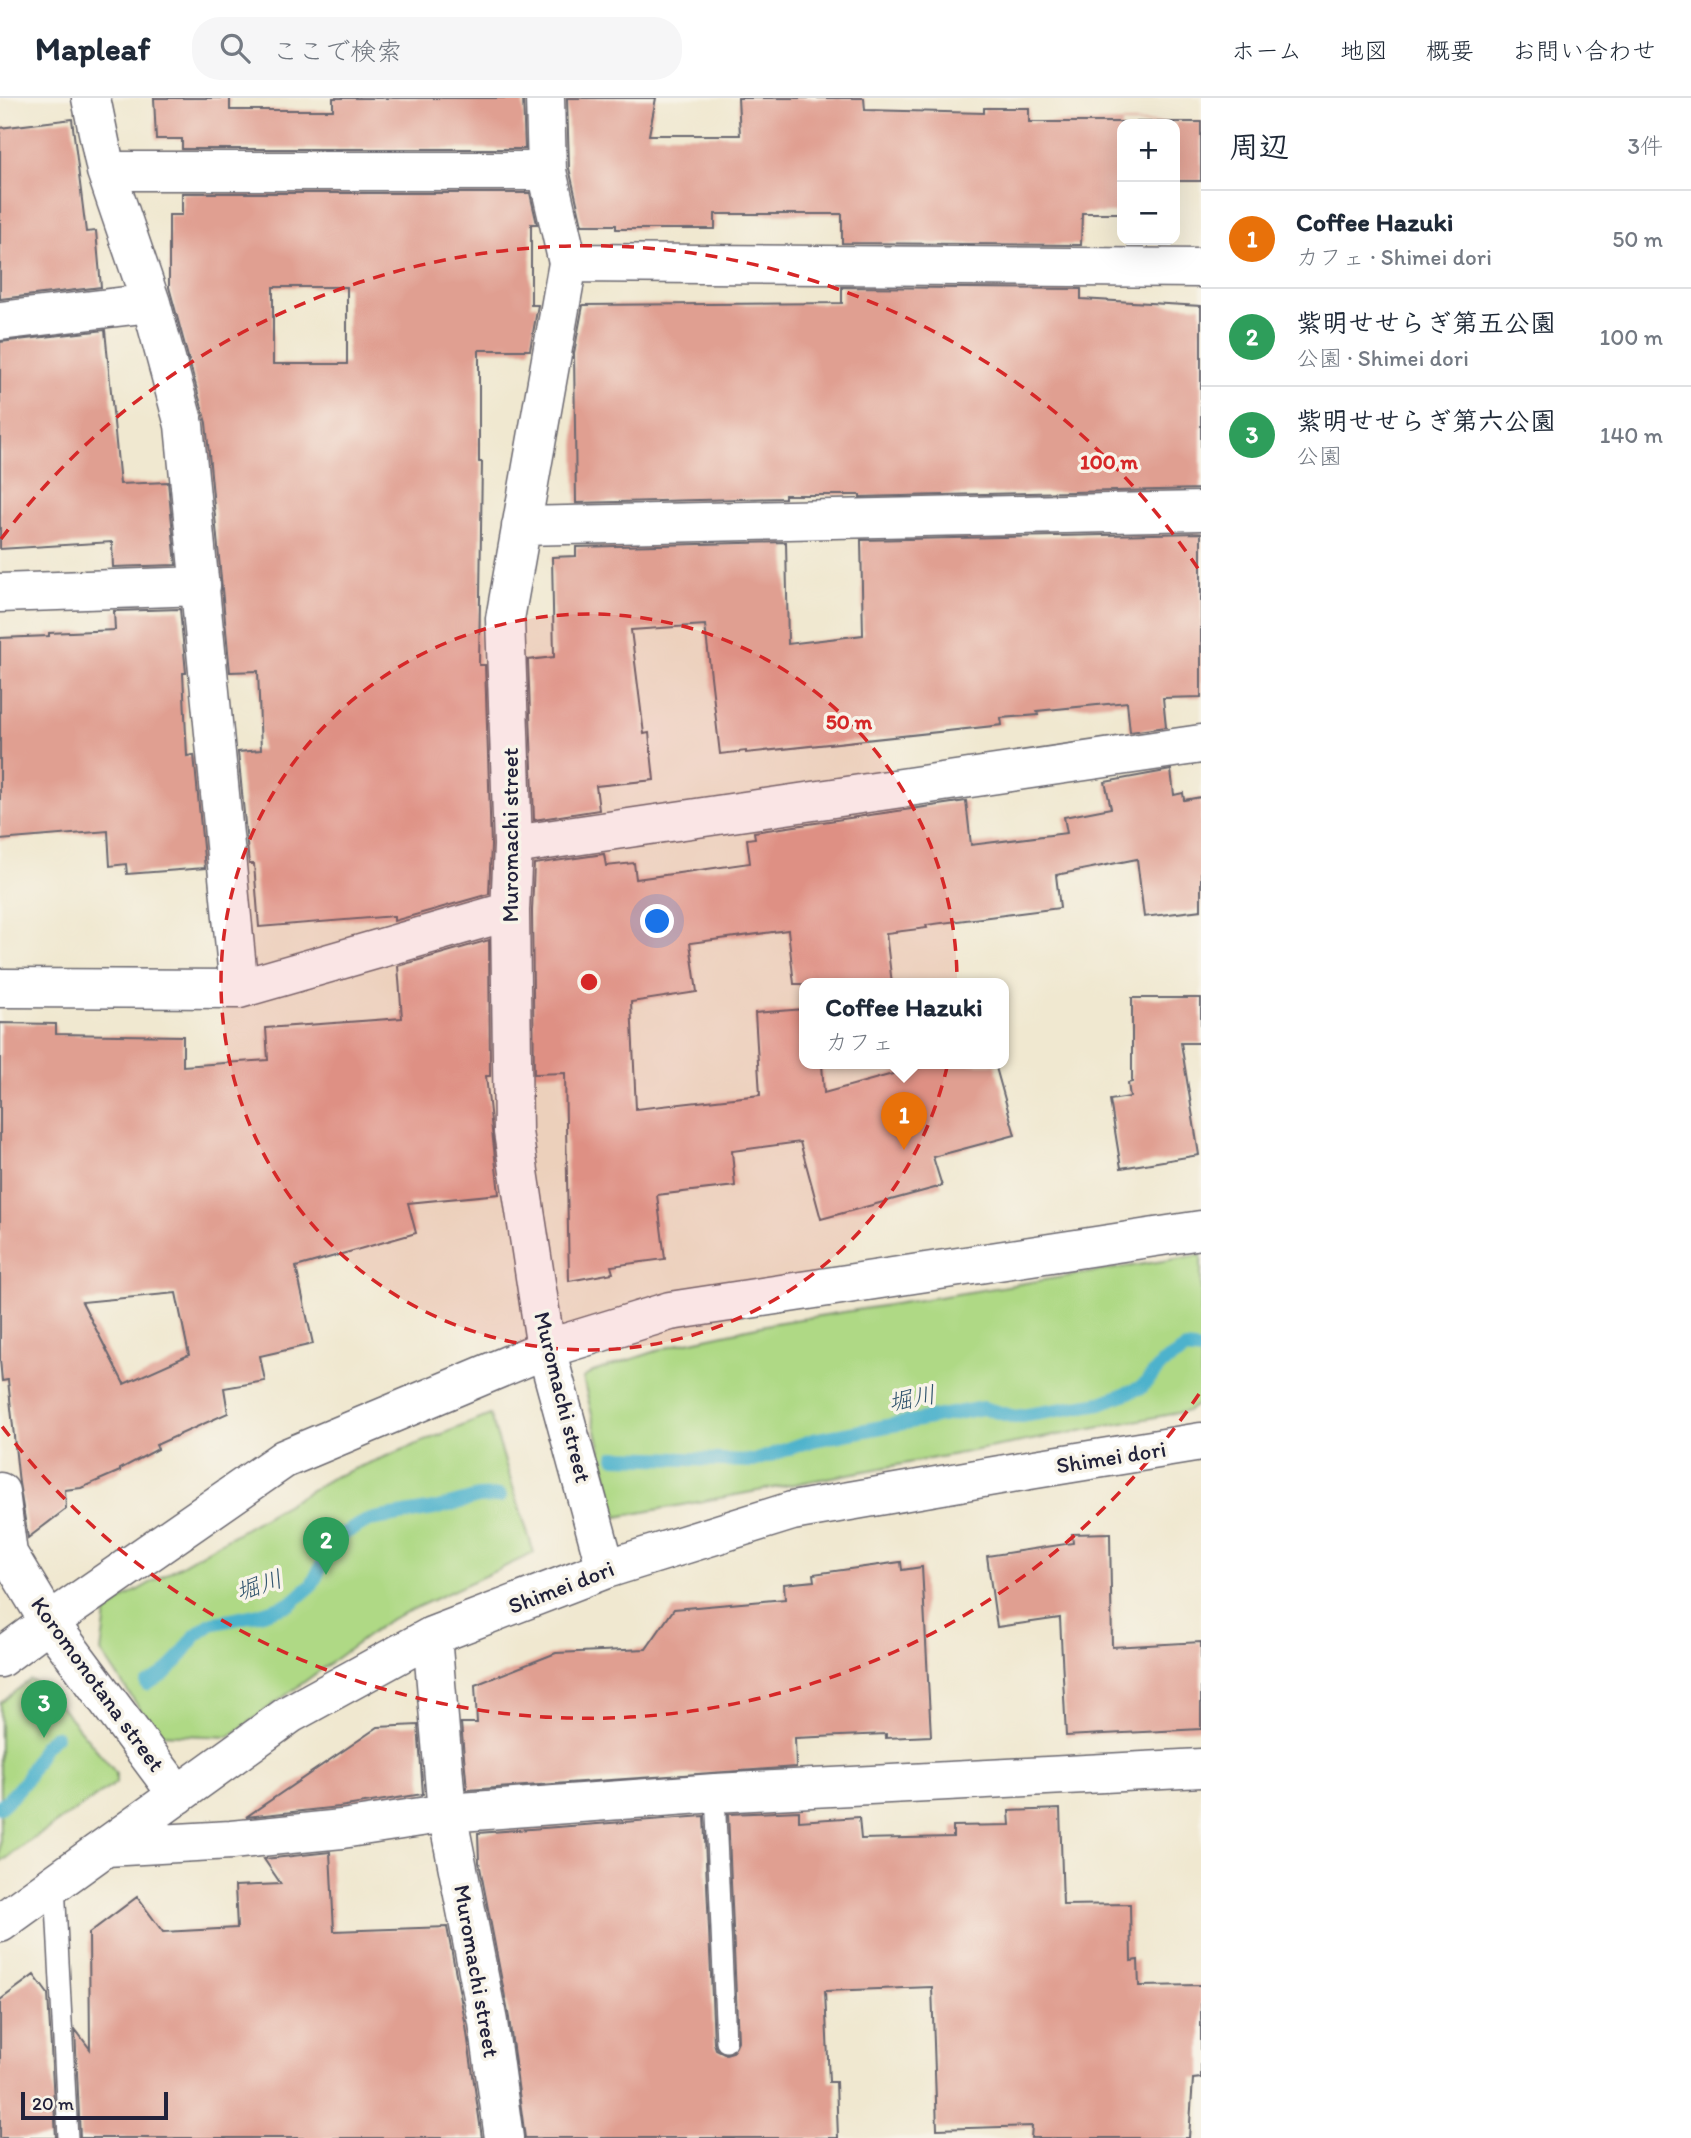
<!DOCTYPE html>
<html lang="ja">
<meta charset="utf-8">
<style>
body{margin:0;font-family:Itim,"Klee One",sans-serif;background:#f6f6f7;color:#1f2937}
.controls{position:absolute;right:21px;top:21px;display:grid;overflow:hidden;border-radius:14px;box-shadow:0 7px 28px #0002}
.controls button{width:63px;height:63px;display:grid;place-items:center;padding:0;border:0;border-bottom:2px solid #e0e1e3;background:#fff;color:#1f2937;font:35px sans-serif}
.scale{position:absolute;left:21px;bottom:18px;width:147px;box-sizing:border-box;padding-left:7px;border:4px solid #22223b;border-top:0;font-size:19px;line-height:24px;white-space:nowrap;color:#22223b;-webkit-text-stroke:5px #f7f3e8;paint-order:stroke}
.you{position:absolute;left:658px;top:824px;width:24px;height:24px;margin:-18px;border:5px solid #fff;border-radius:50%;background:#1a73e8;box-shadow:0 0 0 10px #1a73e833}
.badge{display:grid;place-items:center;width:46px;height:46px;border-radius:50%;background:#0f766e;color:#fff;font-size:23px;font-weight:700}
.pin{position:absolute;translate:-50% -58px;filter:drop-shadow(0 2px 4px #0008)}
.pin::after{content:'';position:absolute;top:37px;width:24px;height:21px;background:inherit;clip-path:polygon(0 0,100% 0,50% 100%)}
.popup{position:absolute;left:799px;top:880px;width:210px;height:91px;box-sizing:border-box;display:grid;place-content:center;border-radius:14px;background:#fff;filter:drop-shadow(0 2px 5px #0005);font-size:23px;white-space:nowrap;color:#747a83}
.popup b{font-size:26px;color:#1f2937}
.popup::after{content:'';position:absolute;left:50%;top:100%;margin-left:-14px;border:14px solid transparent;border-top-color:#fff}
.list{margin:0;padding:0;list-style:none}
h2{display:flex;justify-content:space-between;align-items:center;height:91px;margin:0;padding:0 28px;font-size:30px}
h2 small{font-size:23px;font-weight:400;color:#747a83}
.list li{display:grid;grid-template-columns:46px 1fr auto;gap:21px;align-items:center;box-sizing:border-box;height:98px;padding:0 28px;border-top:2px solid #e0e1e3}
.list b{display:block;font-size:26px;white-space:nowrap}
.list p{margin:0;font-size:23px;white-space:nowrap;color:#747a83}
.list em{font-size:23px;font-style:normal;color:#747a83}
.icon{flex:none;width:38px;height:38px;fill:none;stroke:currentColor;stroke-width:2;stroke-linecap:round;stroke-linejoin:round}
.map{position:relative;flex:none;width:1201px;height:2040px;overflow:hidden}
header{display:flex;align-items:center;gap:42px;box-sizing:border-box;height:98px;padding:0 35px;background:#fff;border-bottom:2px solid #e0e1e3}
header strong{font-size:33px}
nav{display:flex;gap:38px;margin-inline-start:auto;font-size:24px}
.search{width:490px;height:63px;background:#f6f6f7;display:flex;align-items:center;gap:18px;box-sizing:border-box;padding:0 24px;border-radius:28px;color:#747a83;font-size:26px}
main{display:flex}
aside{flex:1;background:#fff}
.map>svg:first-child{display:block}
.green{fill:#afd985;stroke:#687e60;stroke-width:2}
.lines{fill:none;stroke-linecap:round;stroke-linejoin:round}
.stream{stroke:#4db2cc;stroke-width:14}
.building{fill:#e09f91;fill-rule:evenodd}
.service-casing{stroke:#6a676f;stroke-width:22}
.minor-casing{stroke:#6a676f;stroke-width:41}
.service{stroke:#fff;stroke-width:19}
.minor{stroke:#fff;stroke-width:38}
.ring{fill:none;stroke:#d62828;stroke-width:3.5;stroke-dasharray:12 9}
.labels{text-anchor:middle;dominant-baseline:central;stroke-width:7;stroke-linejoin:round;paint-order:stroke}
.street-label{font-size:23px;fill:#22223b;stroke:#f7f3e8}
.water-label{font-size:24px;font-style:italic;fill:#31546e;stroke:#f7f3e8}
.centre{fill:#d62828;stroke:#f7f3e8;stroke-width:3.5}
.ring-label{font-size:21px;text-anchor:middle;font-weight:bold;fill:#d62828;stroke:#f7f3e8;stroke-width:7;stroke-linejoin:round;paint-order:stroke}
</style>
<header>
<strong>Mapleaf</strong>
<div class="search"><svg class="icon" aria-label="search" viewBox="0 0 24 24"><circle cx="10" cy="10" r="6"/><path d="M15 15l6 6"/></svg>ここで検索</div>
<nav><a>ホーム</a><a>地図</a><a>概要</a><a>お問い合わせ</a></nav>
</header>
<main>
<div class="map">
<svg width="1201" height="2040" viewBox="0 0 1201 2040">
<rect width="100%" height="100%" fill="#f7f3e8"/>
<filter id="ink" filterUnits="userSpaceOnUse"><feTurbulence type="fractalNoise" baseFrequency=".0143" numOctaves="2"/><feDisplacementMap in="SourceGraphic" scale="14" xChannelSelector="R" yChannelSelector="G"/><feConvolveMatrix kernelMatrix="1 2 1 2 8 2 1 2 1" color-interpolation-filters="sRGB"/></filter>
<filter id="wash" filterUnits="userSpaceOnUse"><feTurbulence type="fractalNoise" baseFrequency=".00686" numOctaves="4" result="noise"/><feDisplacementMap in="SourceGraphic" scale="28" xChannelSelector="R" yChannelSelector="G"/><feGaussianBlur stdDeviation="1.57" result="paint"/><feColorMatrix in="noise" values="0 0 0 0 0 0 0 0 0 0 0 0 0 0 0 0 0 1.4 0 .05"/><feComposite in="paint" operator="in"/></filter>
<g filter="url(#wash)">
<rect width="100%" height="100%" fill="#f0e8d0"/>
<path class="green" d="M1201 1157V1304L1188 1313 617 1419 583 1280 593 1274 678 1246 775 1225Z
M490 1317 534 1455 389 1522 229 1639 157 1636 101 1554 106 1516 126 1499 334 1379Z
M30 1582 44 1588 116 1675V1685L34 1740 0 1765V1605Z"/>
<g class="lines">
<path class="stream" d="M615 1359 754 1363 813 1342 983 1310 1015 1319 1101 1305 1142 1289 1162 1266 1186 1251 1201 1253
M147 1586 163 1577 176 1564 196 1537 211 1526 259 1516 290 1506 312 1487 325 1460 343 1436 369 1422 434 1411 478 1399 500 1398
M0 1709 12 1698 25 1683 43 1649 55 1638"/>
</g>
<g id="blocks">
<path class="building" d="M154 0H230V12H333V0H523L525 51H182V41H156Z
M567 0H656L649 37H740L738 0H864L865 12 984 15V10H1029V24H1201V83H1175V26H1122L1121 115H1082L1081 147 842 145V116H715V131H616V127H582L569 70Z
M72 21 86 134 96 133 101 189 0 201V30Z
M182 95H530L537 126H531V207H538L530 252H479V364H482L479 567H485L491 747 489 796 394 823V818L259 829 254 766H249L238 654 261 652 258 573 230 574 206 325 169 189V117H182ZM273 189H347V266H273Z
M842 189 1081 191V201L1201 208V391L860 399V397H785V400L576 405 574 255 583 207 842 205Z
M105 232 120 386 168 384 176 467 113 469 112 444 0 451V244Z
M1201 435V599L1163 600 1166 629 1130 634 1127 604 1037 613 1038 617 1001 620 1002 627 746 655V653L720 656 705 527 631 532 644 636 649 635 654 682 596 688 599 712 534 722 528 562 554 559 552 459 576 458V449L786 444 788 546 863 537 861 442Z
M180 511 186 575H183L187 658 194 657 205 770 127 776 126 766 110 768 108 733 0 742V540L49 538V535L115 532 114 513Z
M1171 672 1174 697 1183 695 1184 702 1201 699V812L1144 819 1137 761 1056 777 1060 810 926 827 927 830 886 835 892 886H794L788 832 690 845 697 894 631 904 636 1011 760 997 755 915 804 911V966H822L824 995 929 966H995L1015 1037 933 1059 942 1088 821 1121 800 1044 732 1053 735 1088 657 1097 665 1161 611 1168 613 1175 569 1183 565 975 534 976 532 813 534 766 604 756 606 768 634 765 636 781 750 765 747 741 755 740 754 734 966 703 971 747 1067 735 1064 719 1111 710 1105 684Z
M489 842 490 978H486L499 1096 408 1105 416 1135 296 1169 313 1246 260 1258 265 1283 224 1290 228 1315 156 1347 158 1351 120 1371V1373L81 1390 65 1392 66 1411 28 1440 19 1385 8 1282 2 1283 0 1261V925L56 926V936L183 938V968L268 962 266 930 402 920 398 868ZM176 1195 189 1257 124 1286 82 1204Z
M1132 900H1201V945H1181L1199 1057 1121 1070 1110 1002 1130 999 1128 985 1132 984Z
M1110 1435 1112 1549 1201 1544V1631L1066 1638 1060 1520 997 1529 987 1458 1073 1445 1072 1436Z
M901 1464 902 1472 922 1469 931 1638 886 1640V1636L795 1640 796 1669 467 1692 461 1625H477L475 1587 556 1555 646 1551 674 1511 785 1501 784 1486 814 1483 813 1476Z
M418 1627 423 1696 339 1709 246 1719 378 1629Z
M1060 1711 1063 1807 1130 1806 1131 1863 1138 1862 1139 1888 1201 1887V1980L1193 1981 1189 2040H1031L1032 2028 937 2031 932 1889 825 1893 829 1984H836L838 2040H525L509 1920 479 1764 478 1735 704 1718 714 1945 716 1951 726 1956 733 1954 738 1943 728 1716 799 1713V1723L859 1719 861 1741 953 1739V1728L1010 1727 1009 1713Z
M330 1754 334 1833 447 1829 466 1928 482 2040H80L75 1931 90 1951 89 1835 137 1799 163 1834 237 1830 235 1788 281 1786 264 1761Z
M34 1877 48 1896 56 2040H0V1902Z"/>
</g>
</g>
<g filter="url(#ink)">
<use href="#blocks" fill-opacity="0" stroke="#6a676f" stroke-width="2"/>
<g class="lines">
<g class="service-casing">
<path id="service" d="M715 1695 726 1944
M55 1786 68 2040"/>
</g>
<g class="minor-casing">
<path id="minor" d="M91 0 106 73 151 205 184 327 239 891
M545 0 547 73 568 165 505 521 513 747 510 813 513 1034 546 1251 606 1471
M106 73H547
M568 165 1201 170
M0 223 151 205
M521 428 1201 413
M0 495 201 488
M513 747 1201 646
M0 890 239 891 510 813
M0 1394 8 1456 16 1469 49 1524 178 1697
M432 1538 447 1715 488 1924 504 2040
M0 1560 49 1524 284 1361 546 1251 670 1213 1201 1132
M106 1749 231 1742 342 1731 447 1715 715 1695 1201 1670
M0 1825 290 1616 432 1538 606 1471 792 1413 1029 1372 1201 1344"/>
</g>
<use href="#service" class="service"/>
<use href="#minor" class="minor"/>
</g>
</g>
<circle cx="589" cy="884" r="368" fill="#d62828" fill-opacity=".12"/>
<g class="ring">
<circle cx="589" cy="884" r="368"/>
<path d="M1199 1296A736 736 0 0 1 1 1327M1 441A736 736 0 0 1 1199 472"/>
</g>
<g class="labels">
<g class="street-label">
<text transform="translate(510 737) rotate(-90)">Muromachi street</text>
<text transform="translate(563 1299) rotate(76)">Muromachi street</text>
<text transform="translate(1111 1359) rotate(-9)">Shimei dori</text>
<text transform="translate(561 1489) rotate(-21)">Shimei dori</text>
<text transform="translate(98 1586) rotate(54)">Koromonotana street</text>
<text transform="translate(477 1873) rotate(80)">Muromachi street</text>
</g>
<g class="water-label">
<text transform="translate(912 1300) rotate(-11)">堀川</text>
<text transform="translate(259 1487) rotate(-19)">堀川</text>
</g>
</g>
<circle cx="589" cy="884" r="10" class="centre"/>
<g class="ring-label">
<text x="1109" y="371">100 m</text>
<text x="849" y="631">50 m</text>
</g>
</svg>
<div class="controls">
<button>+</button>
<button>−</button>
</div>
<div class="scale">20 m</div>
<div class="you"></div>
<div class="pin badge" style="left:904px;top:1052px;background:#e8710a">1</div>
<div class="popup"><b>Coffee Hazuki</b>カフェ</div>
<div class="pin badge" style="left:326px;top:1477px;background:#2e9e5b">2</div>
<div class="pin badge" style="left:44px;top:1640px;background:#2e9e5b">3</div>
</div>
<aside>
<h2>周辺<small>3件</small></h2>
<ul class="list">
<li><span class="badge" style="background:#e8710a">1</span><div><b>Coffee Hazuki</b><p>カフェ · Shimei dori</p></div><em>50 m</em></li>
<li><span class="badge" style="background:#2e9e5b">2</span><div><b>紫明せせらぎ第五公園</b><p>公園 · Shimei dori</p></div><em>100 m</em></li>
<li><span class="badge" style="background:#2e9e5b">3</span><div><b>紫明せせらぎ第六公園</b><p>公園</p></div><em>140 m</em></li>
</ul>
</aside>
</main>
